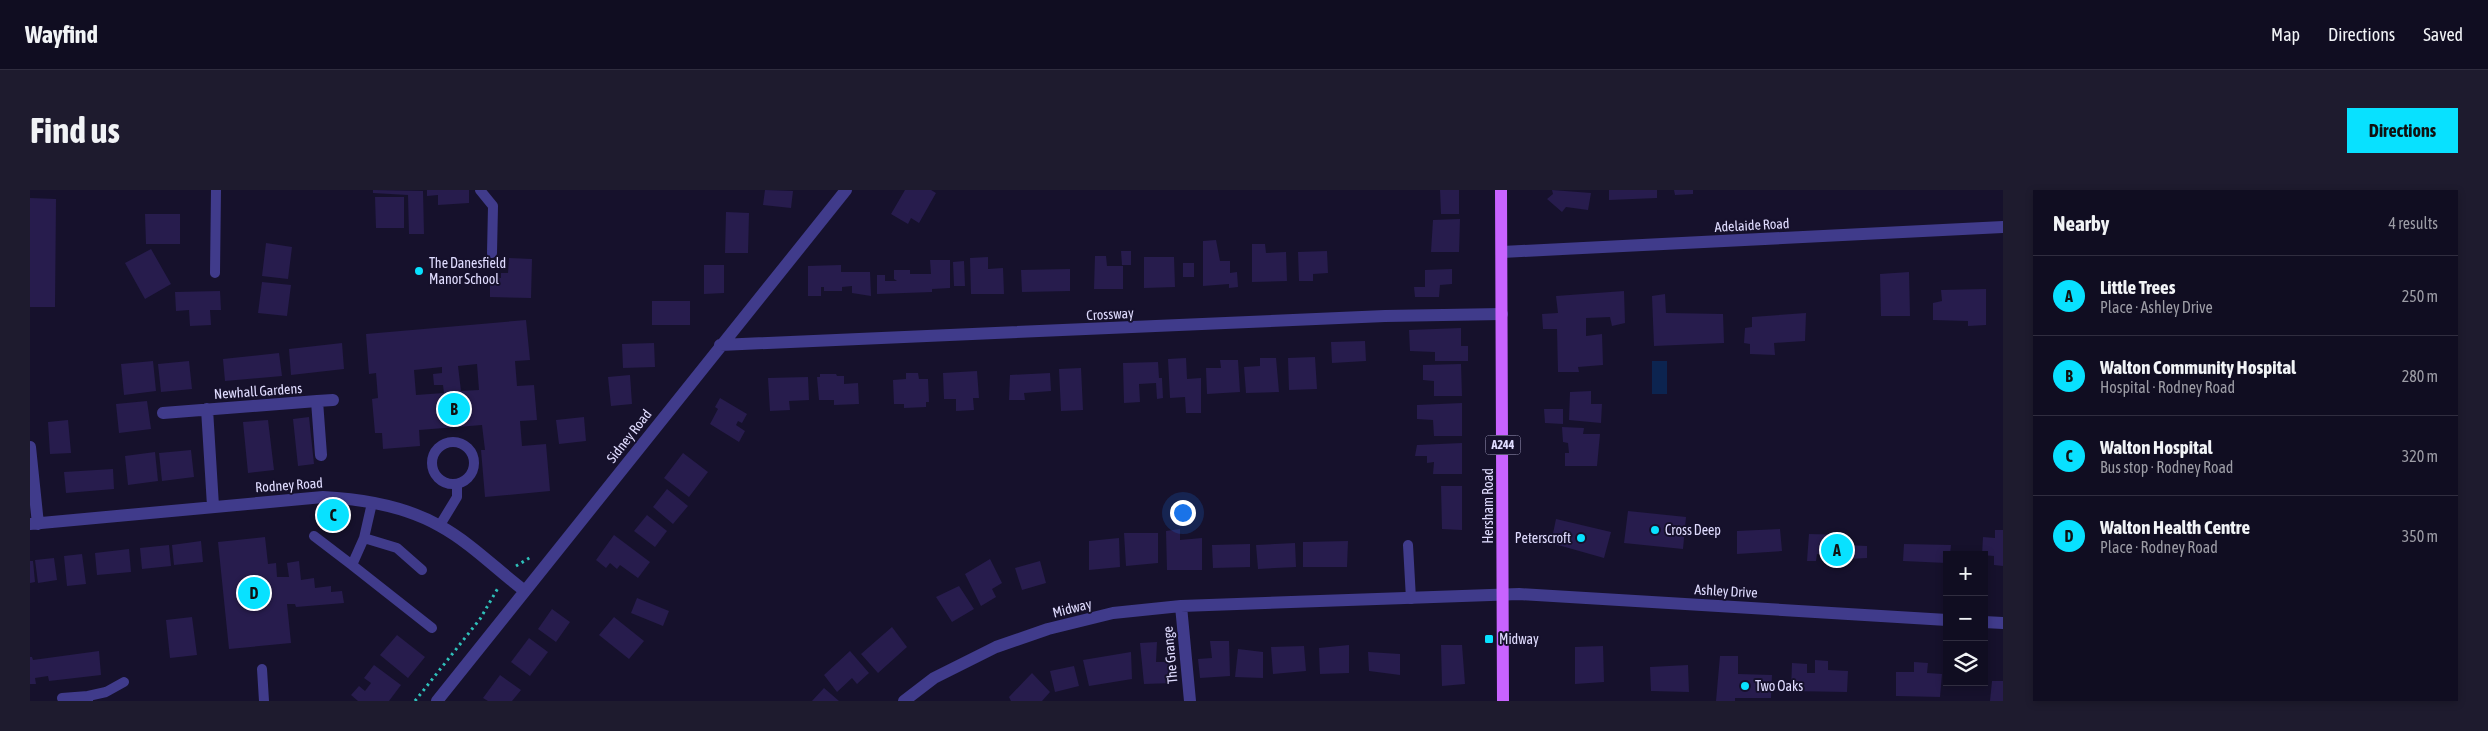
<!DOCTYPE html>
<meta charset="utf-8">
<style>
body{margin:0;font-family:"Asap Condensed",sans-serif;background:#1e1b2e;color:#f1f3f6}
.controls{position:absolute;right:15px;bottom:15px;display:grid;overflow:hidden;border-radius:0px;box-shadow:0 2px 8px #0003}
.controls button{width:45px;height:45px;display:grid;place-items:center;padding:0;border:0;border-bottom:1px solid #302d3f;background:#100d21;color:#f1f3f6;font:25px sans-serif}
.you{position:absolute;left:1152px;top:322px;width:18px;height:18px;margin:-12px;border:4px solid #fff;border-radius:50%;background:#1a73e8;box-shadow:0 0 0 8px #1a73e833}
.badge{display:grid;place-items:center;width:32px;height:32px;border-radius:50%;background:#08e1ff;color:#111;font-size:16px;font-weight:700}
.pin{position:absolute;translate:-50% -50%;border:2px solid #fff;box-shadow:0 1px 5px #0006}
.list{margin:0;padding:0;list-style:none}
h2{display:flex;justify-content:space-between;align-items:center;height:65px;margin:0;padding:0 20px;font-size:21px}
h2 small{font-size:16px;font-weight:400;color:#9c9ca5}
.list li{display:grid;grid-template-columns:32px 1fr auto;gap:15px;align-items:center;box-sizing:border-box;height:80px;padding:0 20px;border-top:1px solid #302d3f}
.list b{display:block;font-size:19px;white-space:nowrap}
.list p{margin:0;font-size:16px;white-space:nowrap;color:#9c9ca5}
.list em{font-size:16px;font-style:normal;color:#9c9ca5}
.icon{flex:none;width:28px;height:28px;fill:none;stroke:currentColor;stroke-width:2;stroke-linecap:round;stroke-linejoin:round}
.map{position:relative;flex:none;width:1973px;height:511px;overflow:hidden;border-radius:0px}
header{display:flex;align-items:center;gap:30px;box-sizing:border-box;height:70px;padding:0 25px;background:#100d21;border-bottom:1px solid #302d3f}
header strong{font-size:24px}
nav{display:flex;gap:28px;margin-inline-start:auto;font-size:18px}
.intro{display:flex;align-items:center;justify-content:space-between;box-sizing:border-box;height:120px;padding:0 30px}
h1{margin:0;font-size:35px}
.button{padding:12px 22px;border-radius:0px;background:#08e1ff;color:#111;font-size:18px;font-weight:700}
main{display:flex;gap:30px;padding:0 30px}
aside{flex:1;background:#100d21;border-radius:0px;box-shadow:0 2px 8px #0003}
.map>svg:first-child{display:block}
.water{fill:#0c2450}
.building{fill:#271c4d;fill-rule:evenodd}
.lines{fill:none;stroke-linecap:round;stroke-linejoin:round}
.path{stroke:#2fc0ba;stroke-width:3;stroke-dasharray:2.5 4;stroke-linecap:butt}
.lane{stroke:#403b8b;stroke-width:10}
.street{stroke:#403b8b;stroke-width:12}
.primary{stroke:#c863ff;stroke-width:12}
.poi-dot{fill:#08e1ff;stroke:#16112c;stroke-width:2}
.labels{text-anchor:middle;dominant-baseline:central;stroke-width:4;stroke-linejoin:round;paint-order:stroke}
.shield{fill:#16112c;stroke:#a39fc0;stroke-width:1}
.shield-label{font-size:12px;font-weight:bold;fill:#e0dcff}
.street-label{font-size:14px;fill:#e0dcff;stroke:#16112c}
.poi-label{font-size:14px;fill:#e0dcff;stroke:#16112c;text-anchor:start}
</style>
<header>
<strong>Wayfind</strong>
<nav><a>Map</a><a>Directions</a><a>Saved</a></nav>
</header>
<div class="intro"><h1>Find us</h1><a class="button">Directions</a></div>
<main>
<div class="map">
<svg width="1973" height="511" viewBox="0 0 1973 511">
<rect width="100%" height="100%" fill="#16112c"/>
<path class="water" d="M1622 171H1637V204H1622Z"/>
<path class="building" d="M343 0 393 1 394 44H379L378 5 343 3Z
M397 0H439V13L408 15V5L397 6Z
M735 0 763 1 761 18 733 15Z
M875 0H901L906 3 889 33 881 28 878 34 861 24Z
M1410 0H1429V24H1411Z
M1522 0 1561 3 1558 20 1536 17 1532 22 1517 9 1523 4Z
M1579 0H1627V8L1579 10Z
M1644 0H1663V4L1645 5Z
M345 7H374V38H346Z
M0 8 26 9 25 117H0Z
M696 22 719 23 718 63H695Z
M115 24H150V54H116Z
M1430 29 1429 62H1401L1403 30Z
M1186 50 1190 71H1200V83L1207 82 1208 97 1199 98V94L1173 96V51Z
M236 53 262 57 258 89 232 86Z
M1222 54H1235L1236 63 1256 62 1257 91 1222 92Z
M121 59 141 94 115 109 95 73Z
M1091 61H1101V75H1092Z
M1297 61 1298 83 1283 84V91H1269L1268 62Z
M1065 66H1076L1077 76H1093V99H1064Z
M958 67V79L973 78 974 104H941L940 68Z
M1114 67H1144L1145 97 1114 98Z
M479 68 502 69 501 108 460 107V87L471 88V83H478Z
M900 70H920V98L902 99V102L847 104V85H855V91H867L864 89V80H880V84H901Z
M934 71 935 96H924L923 72Z
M1153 73H1164V87H1153Z
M674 75H694V103L674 104Z
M811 75V82H840L841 106 822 103V96L812 97V101H794V97H791V106H778V76Z
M1040 79V101L992 102 991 80Z
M1422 79V94L1410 95 1409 107H1385L1384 97H1395V80Z
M1879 82 1880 126H1851L1850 84Z
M232 92 261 95 257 126 228 123Z
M1956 99V135L1938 136V131L1903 130V113L1912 111 1911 100Z
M190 101 191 120H180L181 135 160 136 159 120 146 121 145 102Z
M1594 101 1595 133 1582 136 1580 127 1556 128V146L1572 144 1573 175 1548 177 1549 182H1528L1527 139H1513L1512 124 1528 123 1526 106Z
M1635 104 1636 123 1693 124 1694 153 1624 156 1622 106Z
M622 111H660V135H622Z
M1776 123 1775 151 1744 153 1745 165 1720 164V154L1714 153 1715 138 1722 137V127Z
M496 130 500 170 485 171 487 196 504 195 507 230 490 231 492 256 516 254 520 301 455 307 451 260H455L452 235 389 240 390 256 353 259 352 243H345L342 209 348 208 346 183 339 184 336 144ZM447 174 449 200 431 201 428 176ZM412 177V183L403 184 404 195H413L414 203 386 205 384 180Z
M1431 138V156H1438V171H1405V162L1380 161 1379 140Z
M1335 151 1336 171 1302 173 1301 152Z
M312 153 314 179 261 185 259 159Z
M624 153 625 177 593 178 592 154Z
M249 163 252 186 195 191 193 169Z
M1285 167 1287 199 1259 200 1258 168Z
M1156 168 1157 189 1171 188V223H1156L1155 207 1140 208 1138 169Z
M1230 168H1246L1249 202 1216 203 1214 177 1230 176Z
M1190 170H1208L1210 202 1177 204 1176 178H1191Z
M123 171 126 201 94 205 91 174Z
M159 171 162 199 131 202 128 174Z
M1128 172 1129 188H1132L1133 208 1127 209 1126 193 1109 194 1110 212 1094 213 1093 173Z
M1431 174 1432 206H1404V191L1393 190V175Z
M1051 178 1053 220 1031 221 1029 179Z
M947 181 949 208H943L944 220 926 221V209H914L913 183Z
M876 183H888L889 189H898L899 212H896V217L874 218V214H864L863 190 876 189Z
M1020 183 1021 201 994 203 995 210H979L980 185Z
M790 184H806L807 186H814V194L828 193 829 214 804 215V210H789L787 187H790Z
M600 185 602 214 581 216 578 187Z
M778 187 779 210 759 211 760 220 740 221 738 188Z
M1561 201V214H1572L1571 233 1539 230 1540 202Z
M690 208 717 224 712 233 708 231 706 235 715 241 709 252 680 234 688 219 685 217Z
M117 211 121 239 89 243 86 214Z
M1432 213V246H1404L1403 230 1387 229V215Z
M1514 219H1533V234L1515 233Z
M279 227 284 274 268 276 263 229Z
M554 227 556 251 529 254 526 230Z
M38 230 41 263 20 264 18 232Z
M238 230 244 280 218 283 213 232Z
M1532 237 1554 238 1553 244H1570L1567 276H1535V263H1539L1538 253 1533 252Z
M1432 253V284H1403L1404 272 1397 273V266H1385L1387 255Z
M161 260 164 287 132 291 129 263Z
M125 262 128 291 98 295 95 266Z
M653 263 678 282 659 307 634 288Z
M83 279 84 299 36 303 34 282Z
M1411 296H1432V340L1412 339Z
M637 299 658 316 643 334 623 317Z
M1598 321 1656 327 1653 359 1594 353Z
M617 325 637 341 625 357 604 341Z
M1526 329 1581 342 1574 368 1521 353Z
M1150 339V350L1172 348V380H1137L1136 341Z
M1750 339 1752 361 1707 364V341Z
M1965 340H1973V376L1964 375V366L1952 365 1953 347 1965 348Z
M1094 343H1128V373L1096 376Z
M1779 344 1814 345 1813 355 1837 356V368L1800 370 1802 364H1787L1786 371H1777Z
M584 345 620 372 608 388 590 375 587 379 580 373 576 378 566 370Z
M235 347 238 374 246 373 247 387H259L257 373 269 371 271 390 284 388 285 398 301 396V402L312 401 314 413 266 417 265 414H257L261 453 199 459 188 352Z
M1089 348 1090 377 1059 380V351Z
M171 351 173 372 144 375 142 355Z
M1318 351 1317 377H1273V352Z
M1265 353 1266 377 1228 379 1226 355Z
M1220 354V377L1183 378 1182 355Z
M1874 354 1921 355 1920 365H1917V373L1873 371Z
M139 355 141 376 112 379 110 358Z
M99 359 101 382 67 385 65 363Z
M52 364 56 394 37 396 34 366Z
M24 368 27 390 8 393 5 370Z
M960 369 972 393 962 399 966 407 951 416 935 384Z
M0 371H3L5 392 0 393Z
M1010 371 1016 393 992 400 985 378Z
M929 396 944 419 922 432 906 407Z
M607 408 639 421 633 436 601 423Z
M522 419 540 432 526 452 508 439Z
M162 427 167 465 140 468 136 430Z
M584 427 614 451 599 469 569 445Z
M862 437 877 457 848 483 831 464Z
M367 445 395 467 378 488 350 465Z
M499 448 518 462 500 486 481 472Z
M1180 451H1199L1200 486 1170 488 1168 469 1182 468Z
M1127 452 1126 472H1141L1143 493 1114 494 1110 453Z
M1319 455V483L1290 484 1289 458Z
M1411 455H1432L1435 494 1412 496Z
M1274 456 1276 481 1243 484 1241 457Z
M1573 456 1574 492 1545 494V457Z
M1208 459 1233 462V488L1205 487Z
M69 461 71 485 19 491 18 486 5 488 6 494H0V467H2L3 470Z
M820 461 839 483 827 494 822 488 807 502 794 485Z
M1101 462 1102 489 1059 496 1053 470Z
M1338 462 1370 464V485L1339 481Z
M1690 466H1708V484L1742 485 1741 508H1705V511H1686Z
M1785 470 1798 471V480L1818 481 1817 502 1761 501 1762 473 1777 474V483H1785Z
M1884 472 1898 473 1897 483 1912 484 1910 507 1866 506V482H1884Z
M344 475 371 495 359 511H328L321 505 329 496 335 501 341 493 334 488Z
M1658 475 1659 502 1621 501 1620 477Z
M1044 476 1049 496 1025 502 1020 481Z
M1002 483 1020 502 1012 511H981L979 507Z
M470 485 491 500 482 511H458L453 508Z
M1962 491H1973V511H1960Z
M794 498 809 511H782Z"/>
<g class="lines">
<path class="path" d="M486 376 501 367
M385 511 450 429 468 398"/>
<path class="lane" d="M450 0 463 16 462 63
M185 83 186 0
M402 273a21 21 0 1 1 42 0a21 21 0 1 1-42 0Z
M342 313 334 348 367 358 392 380
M410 335 427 307V294
M284 346 322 375
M334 348 322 375 402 438
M1378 355 1381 409
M232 479 234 511
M58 506 76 502 94 492
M32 508 58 506V511"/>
<path class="street" d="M1472 62 1973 37
M690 155 1355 126 1472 124
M287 211 303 210
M177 219 183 316
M133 223 287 211 291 265
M0 257 8 334
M0 334 293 307C332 309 375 316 410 336 441 353 467 380 495 401
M1151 416 1160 511
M1954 432 1973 433
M407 511 816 0
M874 511 904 488 966 457 1018 439 1083 423 1151 416 1489 404 1917 430"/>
<path class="primary" d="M1471 0 1473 511"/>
</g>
<g class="poi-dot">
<circle cx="389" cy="81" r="5"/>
<circle cx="1625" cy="340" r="5"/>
<circle cx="1551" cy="348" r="5"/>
<rect x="1454" y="444" width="10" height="10" rx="2.5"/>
<circle cx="1715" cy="496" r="5"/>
</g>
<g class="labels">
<rect class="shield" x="1455.5" y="245.5" width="35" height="19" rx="4"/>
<g class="shield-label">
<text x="1473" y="255">A244</text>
</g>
<g class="street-label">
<text transform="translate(1722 35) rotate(-3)">Adelaide Road</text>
<text transform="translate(1080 124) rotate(-3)">Crossway</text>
<text transform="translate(228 201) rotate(-4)">Newhall Gardens</text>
<text transform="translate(599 246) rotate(-52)">Sidney Road</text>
<text transform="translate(259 295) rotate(-4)">Rodney Road</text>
<text transform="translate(1458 316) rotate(-90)">Hersham Road</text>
<text transform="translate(1696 401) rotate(3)">Ashley Drive</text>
<text transform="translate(1042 418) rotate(-14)">Midway</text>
<text transform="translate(1140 465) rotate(-95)">The Grange</text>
</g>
<g class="poi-label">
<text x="399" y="73">The Danesfield<tspan x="399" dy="16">Manor School</tspan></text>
<text x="1635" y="340">Cross Deep</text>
<text x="1541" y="348" text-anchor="end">Peterscroft</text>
<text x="1469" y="449">Midway</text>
<text x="1725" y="496">Two Oaks</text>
</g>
</g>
</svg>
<div class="controls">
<button>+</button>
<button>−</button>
<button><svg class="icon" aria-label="layers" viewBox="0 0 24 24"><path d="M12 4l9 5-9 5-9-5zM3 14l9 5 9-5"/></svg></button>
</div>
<div class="you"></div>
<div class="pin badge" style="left:1807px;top:360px">A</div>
<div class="pin badge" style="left:424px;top:219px">B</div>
<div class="pin badge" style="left:303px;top:325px">C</div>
<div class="pin badge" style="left:224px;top:403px">D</div>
</div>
<aside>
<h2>Nearby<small>4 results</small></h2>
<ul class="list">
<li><span class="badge">A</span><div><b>Little Trees</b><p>Place · Ashley Drive</p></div><em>250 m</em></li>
<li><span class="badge">B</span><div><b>Walton Community Hospital</b><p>Hospital · Rodney Road</p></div><em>280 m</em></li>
<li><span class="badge">C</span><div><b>Walton Hospital</b><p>Bus stop · Rodney Road</p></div><em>320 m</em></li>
<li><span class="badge">D</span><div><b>Walton Health Centre</b><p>Place · Rodney Road</p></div><em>350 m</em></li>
</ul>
</aside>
</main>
